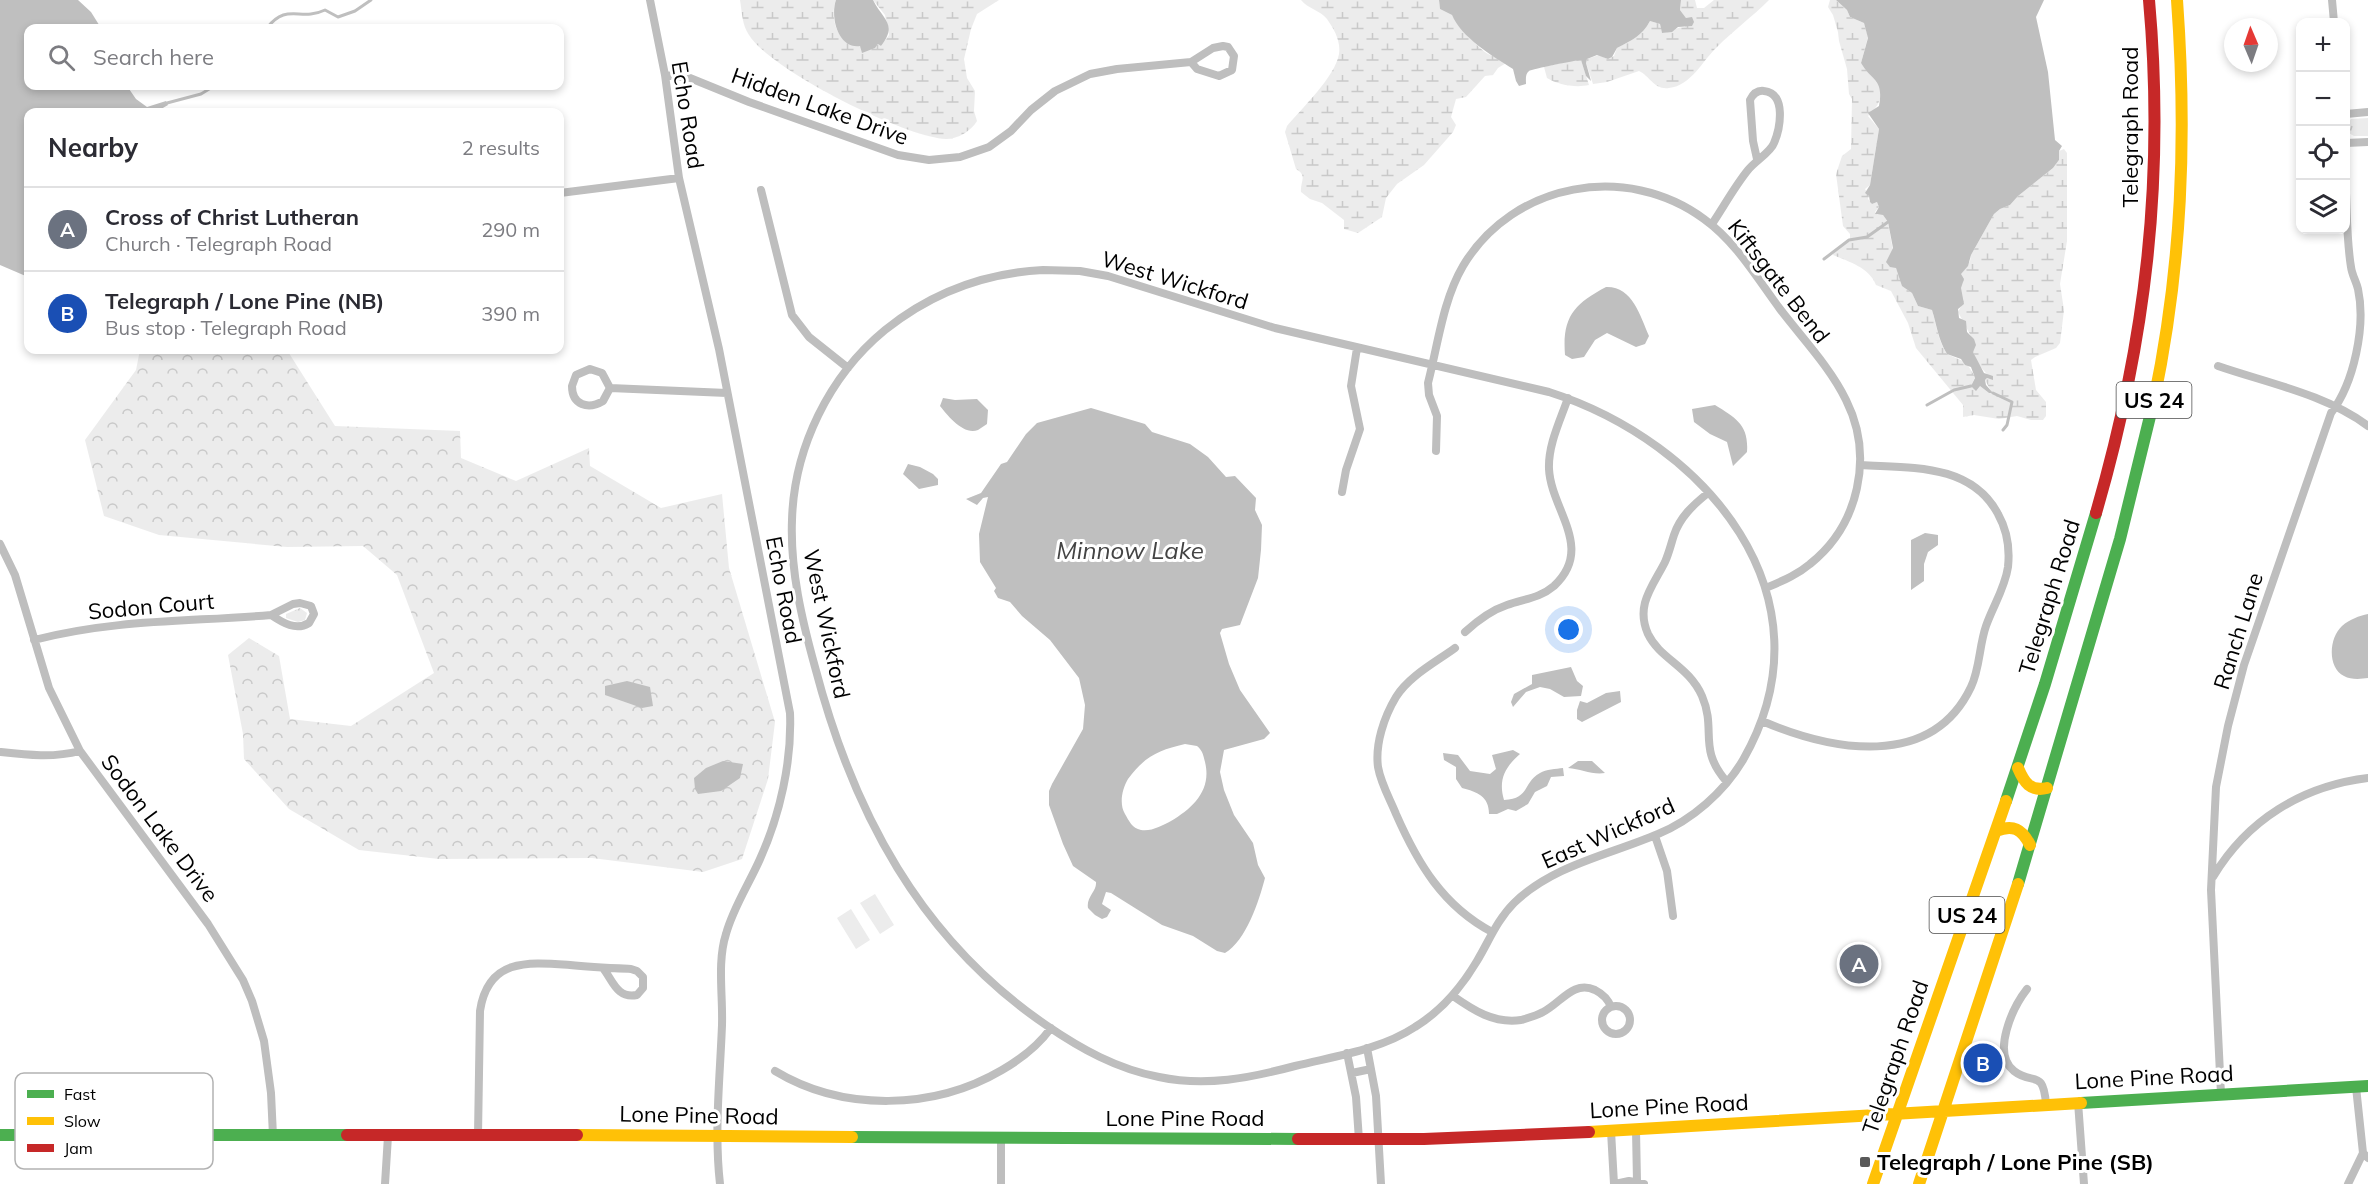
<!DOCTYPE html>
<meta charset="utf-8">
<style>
body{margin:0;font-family:Mulish,sans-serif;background:#f7f7f7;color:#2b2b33}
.controls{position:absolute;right:18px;top:18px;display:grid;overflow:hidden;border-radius:12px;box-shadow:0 3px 9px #0003}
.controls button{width:54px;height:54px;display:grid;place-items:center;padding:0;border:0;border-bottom:2px solid #e1e1e2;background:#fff;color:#2b2b33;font:30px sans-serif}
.compass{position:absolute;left:2224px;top:18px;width:54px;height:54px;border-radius:50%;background:#fff;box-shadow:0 3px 9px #0003;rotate:358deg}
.you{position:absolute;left:1569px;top:630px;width:21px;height:21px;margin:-15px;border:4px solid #fff;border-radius:50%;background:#1a73e8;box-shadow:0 0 0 9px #1a73e833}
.badge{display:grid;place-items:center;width:39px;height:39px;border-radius:50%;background:#d93025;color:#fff;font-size:20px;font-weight:700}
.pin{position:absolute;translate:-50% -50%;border:3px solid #fff;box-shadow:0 2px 6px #0006}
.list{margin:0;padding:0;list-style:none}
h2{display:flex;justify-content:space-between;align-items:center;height:78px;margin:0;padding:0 24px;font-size:26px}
h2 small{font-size:20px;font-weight:400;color:#7c7c81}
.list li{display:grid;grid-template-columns:39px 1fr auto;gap:18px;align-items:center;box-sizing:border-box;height:84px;padding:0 24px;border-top:2px solid #e1e1e2}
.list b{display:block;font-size:22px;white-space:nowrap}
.list p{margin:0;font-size:20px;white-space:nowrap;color:#7c7c81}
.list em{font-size:20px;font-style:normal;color:#7c7c81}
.icon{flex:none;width:33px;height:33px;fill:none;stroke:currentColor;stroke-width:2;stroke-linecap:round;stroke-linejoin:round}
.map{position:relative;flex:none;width:2368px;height:1184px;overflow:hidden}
.search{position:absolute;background:#fff;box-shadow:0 3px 9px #0003;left:24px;top:24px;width:540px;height:66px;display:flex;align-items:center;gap:15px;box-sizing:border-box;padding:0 21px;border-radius:12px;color:#7c7c81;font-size:22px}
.panel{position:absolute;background:#fff;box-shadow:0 3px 9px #0003;left:24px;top:108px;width:540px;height:246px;border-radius:12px}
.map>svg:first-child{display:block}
.grass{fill:url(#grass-tufts)}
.forest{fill:url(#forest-crowns)}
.wetland{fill:url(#wetland-marsh)}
.pitch{fill:#ececec}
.water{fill:#bfbfbf;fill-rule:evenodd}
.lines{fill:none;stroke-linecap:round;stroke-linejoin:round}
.stream{stroke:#bfbfbf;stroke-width:3}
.street{stroke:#bebebe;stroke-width:8}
.fast{stroke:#4caf50;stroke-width:12}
.slow{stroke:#ffc107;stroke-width:12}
.jam{stroke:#c62828;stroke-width:12}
.poi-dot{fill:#595959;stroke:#fff;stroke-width:2}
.labels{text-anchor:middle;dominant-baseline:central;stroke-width:6;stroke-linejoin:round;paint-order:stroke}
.shield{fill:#fff;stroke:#4c4c4c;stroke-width:1.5}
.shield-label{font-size:21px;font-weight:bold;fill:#000}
.street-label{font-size:22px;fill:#000;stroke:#fff}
.poi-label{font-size:22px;font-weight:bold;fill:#000;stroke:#fff;text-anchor:start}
.water-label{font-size:24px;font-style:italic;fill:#444;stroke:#fff}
.key{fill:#fff;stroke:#b2b2b2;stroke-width:1.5}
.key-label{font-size:16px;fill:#000}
</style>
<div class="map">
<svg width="2368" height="1184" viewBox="0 0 2368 1184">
<defs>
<pattern id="grass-tufts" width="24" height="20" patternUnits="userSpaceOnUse" patternTransform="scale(1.5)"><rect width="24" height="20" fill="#ececec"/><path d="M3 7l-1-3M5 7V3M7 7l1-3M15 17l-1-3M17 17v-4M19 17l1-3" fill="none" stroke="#c9c9c9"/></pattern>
<pattern id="forest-crowns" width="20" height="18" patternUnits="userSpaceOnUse" patternTransform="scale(1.5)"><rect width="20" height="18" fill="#ececec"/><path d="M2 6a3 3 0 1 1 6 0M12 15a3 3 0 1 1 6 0" fill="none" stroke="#c9c9c9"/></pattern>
<pattern id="wetland-marsh" width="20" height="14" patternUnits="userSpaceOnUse" patternTransform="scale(1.5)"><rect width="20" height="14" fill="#ececec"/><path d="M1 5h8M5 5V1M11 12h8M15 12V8" fill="none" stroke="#c9c9c9"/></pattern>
</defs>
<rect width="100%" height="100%" fill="#fff"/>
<path class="grass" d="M2368 118V136H2354L2347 132 2346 126 2351 119Z
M300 608 307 613 305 620 298 622 286 618V614Z"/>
<path class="forest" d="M140 350H287L335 426 460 431 461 458 516 481 589 448 590 466 661 508 722 494 729 568 775 722 768 779 742 859 703 872 592 858 439 859 359 850 289 809 244 759 243 734 228 655 249 638 279 656 290 719 351 726 434 673 397 575 363 546 287 547 159 535 104 516 85 440 136 370Z"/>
<path class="wetland" d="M740 0H836C829 19 838 45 860 46L865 51 879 44 881 46 889 35 885 15 873 0H999L977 14 971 29 964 59 967 78 975 91 974 111 977 121C971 131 958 139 946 139 906 138 770 70 749 35 742 25 742 12 740 0Z
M1301 0H1439L1440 9 1452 15C1456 24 1479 49 1488 54 1494 57 1500 59 1506 63L1498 68 1493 75 1485 76 1466 97 1456 99 1451 117 1456 125 1453 132 1424 165 1397 184 1386 198 1382 217 1358 233 1344 229V220L1322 203 1310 199 1301 192C1300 181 1308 176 1296 169L1285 132 1287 126C1302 108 1335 77 1339 54 1341 41 1334 29 1327 19 1320 10 1308 9 1301 0Z
M1681 0H1695L1697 8H1704L1714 0H1769C1752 17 1734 30 1717 47 1703 60 1691 86 1669 88 1654 90 1650 76 1639 71L1607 82 1593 84 1586 63 1587 59 1599 55 1608 59 1614 56 1617 48C1632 40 1642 36 1650 21L1660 24 1662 33C1671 32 1676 27 1685 27L1686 18 1680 10Z
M1830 0H1836L1847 10 1850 17 1864 23 1868 37 1861 63C1865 70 1869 72 1874 77 1887 90 1880 106 1868 116L1879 129 1870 185 1865 189 1869 196 1868 199 1872 204 1877 202 1879 207 1875 212 1877 215H1883L1888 222 1896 268 1903 286 1912 293 1918 306 1932 310C1937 326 1937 338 1947 354 1966 363 1965 359 1975 377L1971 386H1980L1989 393H1992L1985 380 1987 378 1991 379 1979 365 1973 352 1972 338 1958 312 1961 306 1960 274 1970 261 1971 255 1994 214 2000 209 2010 205 2018 196 2053 168 2059 160V151L2064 149 2067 153V241L2060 284 2064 310 2060 343 2056 348 2035 357 2031 360 2036 390 2046 402V416L2043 420H2031L2017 416 1999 419 1974 415 1963 417V405L1916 348 1908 323 1891 291 1876 285C1869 267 1849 262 1833 255L1835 250 1850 241V234L1843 226 1836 174 1842 156 1851 149 1852 99 1849 94 1847 69 1839 41 1838 32 1833 15 1828 7Z
M1574 60H1581L1589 85C1576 88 1558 85 1547 78L1544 67Z"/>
<path class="pitch" d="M875 894 894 925 880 934 860 903Z
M851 909 870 940 856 949 837 918Z"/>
<path class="water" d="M0 0H78L91 12 101 28H28V86H127L136 99 147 107 166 101 168 105 156 112H28V277L0 265Z
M836 0H873C883 20 898 24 881 46L878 44 875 48 862 53 860 46C838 49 830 17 836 0Z
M1439 0H1681L1680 10 1686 18 1692 17 1694 22 1692 26 1678 27 1672 32 1662 33 1660 24 1650 21C1642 36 1632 40 1617 48L1612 57 1608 59 1597 55 1587 59 1586 63 1591 81 1586 76 1581 60C1577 60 1532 69 1529 71 1525 74 1526 80 1526 84L1519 86 1516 81 1513 69C1492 56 1461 37 1452 15L1440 9Z
M1836 0H2044L2036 17 2048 72 2055 140 2062 146 2059 151V160L2053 168 2018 196 2010 205 2000 209 1994 214 1971 255 1968 266 1961 274 1964 279 1961 288 1964 304 1958 309 1959 318 1966 321 1967 332 1974 339 1976 345 1973 352 1984 373 1993 376V380L1987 378 1985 380 1986 385 1993 393H1989L1980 386 1976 391 1971 386 1975 378 1971 367 1965 365 1961 359 1947 354C1938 339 1937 326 1932 310L1918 306 1912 293 1902 286 1896 268 1890 267 1886 262 1893 248 1888 222 1883 215 1875 214 1879 207 1877 202 1872 204 1870 202 1869 196 1865 193 1870 185 1879 129 1868 113 1879 106C1884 78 1872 82 1861 63L1868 38 1864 23 1850 17 1847 10Z
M1606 287C1632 286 1640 315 1649 336L1645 344 1636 347 1607 333 1595 340 1584 357 1572 359 1565 355C1562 317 1574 304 1606 287Z
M943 398 955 400 977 399 988 410 987 424C984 426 981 428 978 430 964 436 947 415 940 406Z
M1715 405C1736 418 1749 425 1747 452L1733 466 1727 442 1710 434 1694 422 1692 409Z
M1091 408 1145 424 1152 432 1190 444 1208 457 1226 477 1235 476 1256 498 1255 510 1262 525 1261 550 1258 578 1240 625 1222 629 1220 633 1229 664 1240 690 1270 733 1264 739 1224 750 1220 772 1224 790 1234 815 1253 843 1258 865 1265 878C1259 901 1246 941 1225 953L1217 951 1193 936 1162 925 1111 893 1106 892 1102 904 1111 910 1107 917 1102 919 1095 915 1088 908C1086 897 1097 891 1096 882L1073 866 1063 844 1049 805V791L1052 784 1083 729 1085 705 1079 678 1050 640 1022 616 1010 602 998 598 994 591 996 588 980 562 979 534 988 497 983 498 977 505 966 499 981 493 1001 464 1007 462 1026 434 1037 423ZM1185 744 1197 746C1203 751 1203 755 1205 762 1212 790 1193 808 1171 821 1163 825 1151 832 1141 830 1132 828 1129 821 1125 814 1119 804 1122 789 1128 779 1145 756 1159 750 1185 744Z
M908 464 920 467 933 474 938 479V485L919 489 903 474Z
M1925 533 1938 535V545L1928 552 1924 564V581L1911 590V540Z
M2368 614V678C2361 679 2351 680 2344 676 2327 667 2329 638 2342 626 2350 619 2359 616 2368 614Z
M1571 667 1577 681 1583 686 1581 696 1564 697 1550 689 1540 687 1526 692 1513 707 1511 702 1514 694 1532 684V675Z
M627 681 650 687 653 706 642 708 605 695V686Z
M1620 691 1621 702 1582 722 1577 719V710L1580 701 1587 703 1606 693Z
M1513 750 1520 754C1505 767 1498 780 1504 800 1530 799 1523 782 1540 773 1546 769 1556 769 1563 768L1564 776 1551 777 1547 786 1535 792 1528 804 1516 811 1508 809 1497 814H1489C1489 796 1477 792 1462 788L1456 779V767L1444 760 1443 753 1458 755 1470 771 1490 774 1496 769 1492 755Z
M723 761 743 764 740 778 721 791 698 794 695 789 694 778 706 768Z
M1578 761H1592L1605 773C1592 775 1581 769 1568 768Z"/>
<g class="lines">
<path class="stream" d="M267 28C287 2 300 22 325 10L338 17 355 11 371 0
M167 103 201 94 214 86
M1824 259 1849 240 1867 237 1888 222
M1993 393 2012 402 2007 425 2003 430
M1927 405 1954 390 1971 386"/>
<path class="street" d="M650 0 665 75 679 178 719 349 790 713C792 761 780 815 760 859 749 884 733 908 726 934 717 962 723 995 722 1025 720 1078 714 1131 720 1184
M2332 0 2334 22
M665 75 690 78 749 102 898 155 929 160 960 157 989 147 1011 131 1031 110 1055 91 1090 74 1117 69 1191 62 1213 48 1223 46 1228 47 1234 56 1232 70 1219 76 1197 69 1191 62
M2346 114 2368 112
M2346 143 2368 142
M761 190 792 315 809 337 848 368
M560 193 679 178
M1712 224C1724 206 1735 186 1748 170 1755 161 1771 152 1774 143 1780 129 1787 93 1764 91 1757 90 1753 94 1750 100L1753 141 1757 159
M1043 270 1080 271 1108 276 1275 328 1549 392C1705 442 1837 596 1743 760 1724 792 1692 820 1658 834 1609 855 1553 865 1514 903 1497 920 1489 941 1477 961 1461 988 1441 1011 1415 1027 1380 1050 1335 1056 1295 1066 1250 1078 1206 1087 1159 1077 1117 1069 1081 1049 1046 1025 920 939 853 812 815 667 802 620 790 570 792 520 794 448 829 376 885 330 931 293 985 273 1043 270Z
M2218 366C2267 383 2325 394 2368 426
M610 388 603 401C588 410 572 405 572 386L576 375 590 369 602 373 610 388 727 393
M1436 451 1437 416 1429 395 1428 383C1438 344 1443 300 1463 266 1513 182 1627 162 1704 219 1736 242 1757 278 1780 309 1802 338 1830 367 1846 400 1874 456 1859 525 1810 564 1797 575 1782 581 1766 588
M1342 492 1346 470 1360 429 1351 386 1357 348
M1708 493C1693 505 1680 517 1674 535 1671 544 1669 553 1665 562 1653 586 1635 605 1648 634 1660 659 1689 666 1702 696 1717 731 1697 748 1727 782
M0 544 15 575 49 688 80 751 208 924 243 980 252 1001 264 1041 271 1093 273 1136
M1465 632C1477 621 1492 610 1507 605 1524 599 1540 598 1554 586 1595 548 1551 510 1549 469 1548 445 1560 421 1568 398
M34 640C116 619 188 622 271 615 283 623 296 631 309 623L314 614 311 606 300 603 293 604 271 615
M1455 648C1436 662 1409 676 1396 697 1384 717 1375 744 1378 767 1381 784 1390 799 1396 814 1418 864 1443 906 1492 932
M1762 721C1830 750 1931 771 1971 687 1980 668 1979 646 1986 626 1993 606 2005 588 2008 567 2010 548 2007 530 1998 514 1971 463 1910 468 1861 465
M0 752C27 755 53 758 80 751
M1655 836 1667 871 1673 916
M2213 877C2247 820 2302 786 2368 778
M2027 989C2013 1007 1991 1053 2014 1071 2033 1086 2043 1068 2046 1104
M1453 996C1473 1010 1494 1024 1521 1020 1528 1018 1536 1016 1543 1012 1561 1003 1573 980 1595 990 1603 994 1608 999 1611 1007
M1602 1020a14 14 0 1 1 28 0a14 14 0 1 1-28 0Z
M1367 1048 1376 1096 1381 1184
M1347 1053 1356 1097 1359 1140
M775 1071C843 1112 934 1110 1002 1070 1021 1059 1038 1046 1051 1028
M1352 1073 1371 1069
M2356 1087 2363 1153 2368 1158
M2221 1094 2211 890 2216 787 2228 726 2244 665 2331 413C2354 383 2366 326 2358 289 2356 281 2352 275 2351 267 2347 243 2347 217 2346 193
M2078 1102 2084 1184
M1636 1130 1637 1182
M1611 1131 1614 1184
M478 1135 480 1011C488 958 528 962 570 965 590 967 611 968 631 969L637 971 643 977V988L637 995C617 999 613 981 603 968
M385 1184 388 1136
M1001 1184V1139
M1615 1184 1629 1181 1644 1184
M2348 1184 2363 1153"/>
<path class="fast" d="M2006 801 2045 684 2096 513
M2018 884 2120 539 2154 400
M2081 1103 2368 1086
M0 1135H347
M852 1137 1298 1139"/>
<path class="slow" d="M2154 400C2182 265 2187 137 2177 0
M2018 768C2024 782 2030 792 2047 788
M1996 831C2013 824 2022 829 2030 845
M1589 1132 2081 1103
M577 1135 852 1137
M1873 1184 2006 801
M1919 1184 2018 884"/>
<path class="jam" d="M2096 513C2146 341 2165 178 2149 0
M347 1135H577
M1298 1139H1424L1589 1132"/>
</g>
<rect class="poi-dot" x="1859" y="1156" width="12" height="12" rx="3"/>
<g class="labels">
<g class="shield">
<rect x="2116.5" y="382" width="75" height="36" rx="4.5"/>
<rect x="1929.5" y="897" width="75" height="36" rx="4.5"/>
</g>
<g class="shield-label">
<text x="2154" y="400">US 24</text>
<text x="1967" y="915">US 24</text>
</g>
<g class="street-label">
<text transform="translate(820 106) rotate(20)">Hidden Lake Drive</text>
<text transform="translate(688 115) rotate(81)">Echo Road</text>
<text transform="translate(2130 127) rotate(-90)">Telegraph Road</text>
<text transform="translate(1175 280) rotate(17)">West Wickford</text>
<text transform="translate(1779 281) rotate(52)">Kiftsgate Bend</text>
<text transform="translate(784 590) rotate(79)">Echo Road</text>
<text transform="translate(2049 597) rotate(-73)">Telegraph Road</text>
<text transform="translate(151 606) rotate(-5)">Sodon Court</text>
<text transform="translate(827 624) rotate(78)">West Wickford</text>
<text transform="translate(2238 631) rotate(-73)">Ranch Lane</text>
<text transform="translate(160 828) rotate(53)">Sodon Lake Drive</text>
<text transform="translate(1608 833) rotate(-24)">East Wickford</text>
<text transform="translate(1895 1057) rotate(-71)">Telegraph Road</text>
<text transform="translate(2154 1077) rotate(-3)">Lone Pine Road</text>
<text transform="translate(1669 1106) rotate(-3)">Lone Pine Road</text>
<text transform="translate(699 1115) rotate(1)">Lone Pine Road</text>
<text x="1185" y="1118">Lone Pine Road</text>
</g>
<g class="poi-label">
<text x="1877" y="1162">Telegraph / Lone Pine (SB)</text>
</g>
<g class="water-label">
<text x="1130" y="550">Minnow Lake</text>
</g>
</g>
<rect x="15" y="1073" width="198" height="96" rx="9" class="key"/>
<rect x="27" y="1090" width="27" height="8" fill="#4caf50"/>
<rect x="27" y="1117" width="27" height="8" fill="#ffc107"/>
<rect x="27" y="1144" width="27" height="8" fill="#c62828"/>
<g class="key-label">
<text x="64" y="1100">Fast</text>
<text x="64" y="1127">Slow</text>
<text x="64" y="1154">Jam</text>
</g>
</svg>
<div class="controls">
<button>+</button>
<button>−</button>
<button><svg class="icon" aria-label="locate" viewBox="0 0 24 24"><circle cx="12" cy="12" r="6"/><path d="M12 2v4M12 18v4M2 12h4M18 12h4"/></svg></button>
<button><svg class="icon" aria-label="layers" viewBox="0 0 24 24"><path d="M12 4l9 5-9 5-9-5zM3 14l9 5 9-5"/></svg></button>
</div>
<svg class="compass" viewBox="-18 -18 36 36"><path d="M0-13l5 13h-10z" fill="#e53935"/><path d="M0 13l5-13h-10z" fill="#7c7c81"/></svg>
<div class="you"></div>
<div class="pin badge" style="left:1859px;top:964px;background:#6b7280">A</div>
<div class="pin badge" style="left:1983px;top:1063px;background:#1a4fb4">B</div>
<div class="search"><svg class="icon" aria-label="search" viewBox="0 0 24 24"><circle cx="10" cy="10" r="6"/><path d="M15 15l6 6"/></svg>Search here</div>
<section class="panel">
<h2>Nearby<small>2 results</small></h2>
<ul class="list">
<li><span class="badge" style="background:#6b7280">A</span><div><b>Cross of Christ Lutheran</b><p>Church · Telegraph Road</p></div><em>290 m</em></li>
<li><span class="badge" style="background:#1a4fb4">B</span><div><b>Telegraph / Lone Pine (NB)</b><p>Bus stop · Telegraph Road</p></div><em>390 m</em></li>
</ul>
</section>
</div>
